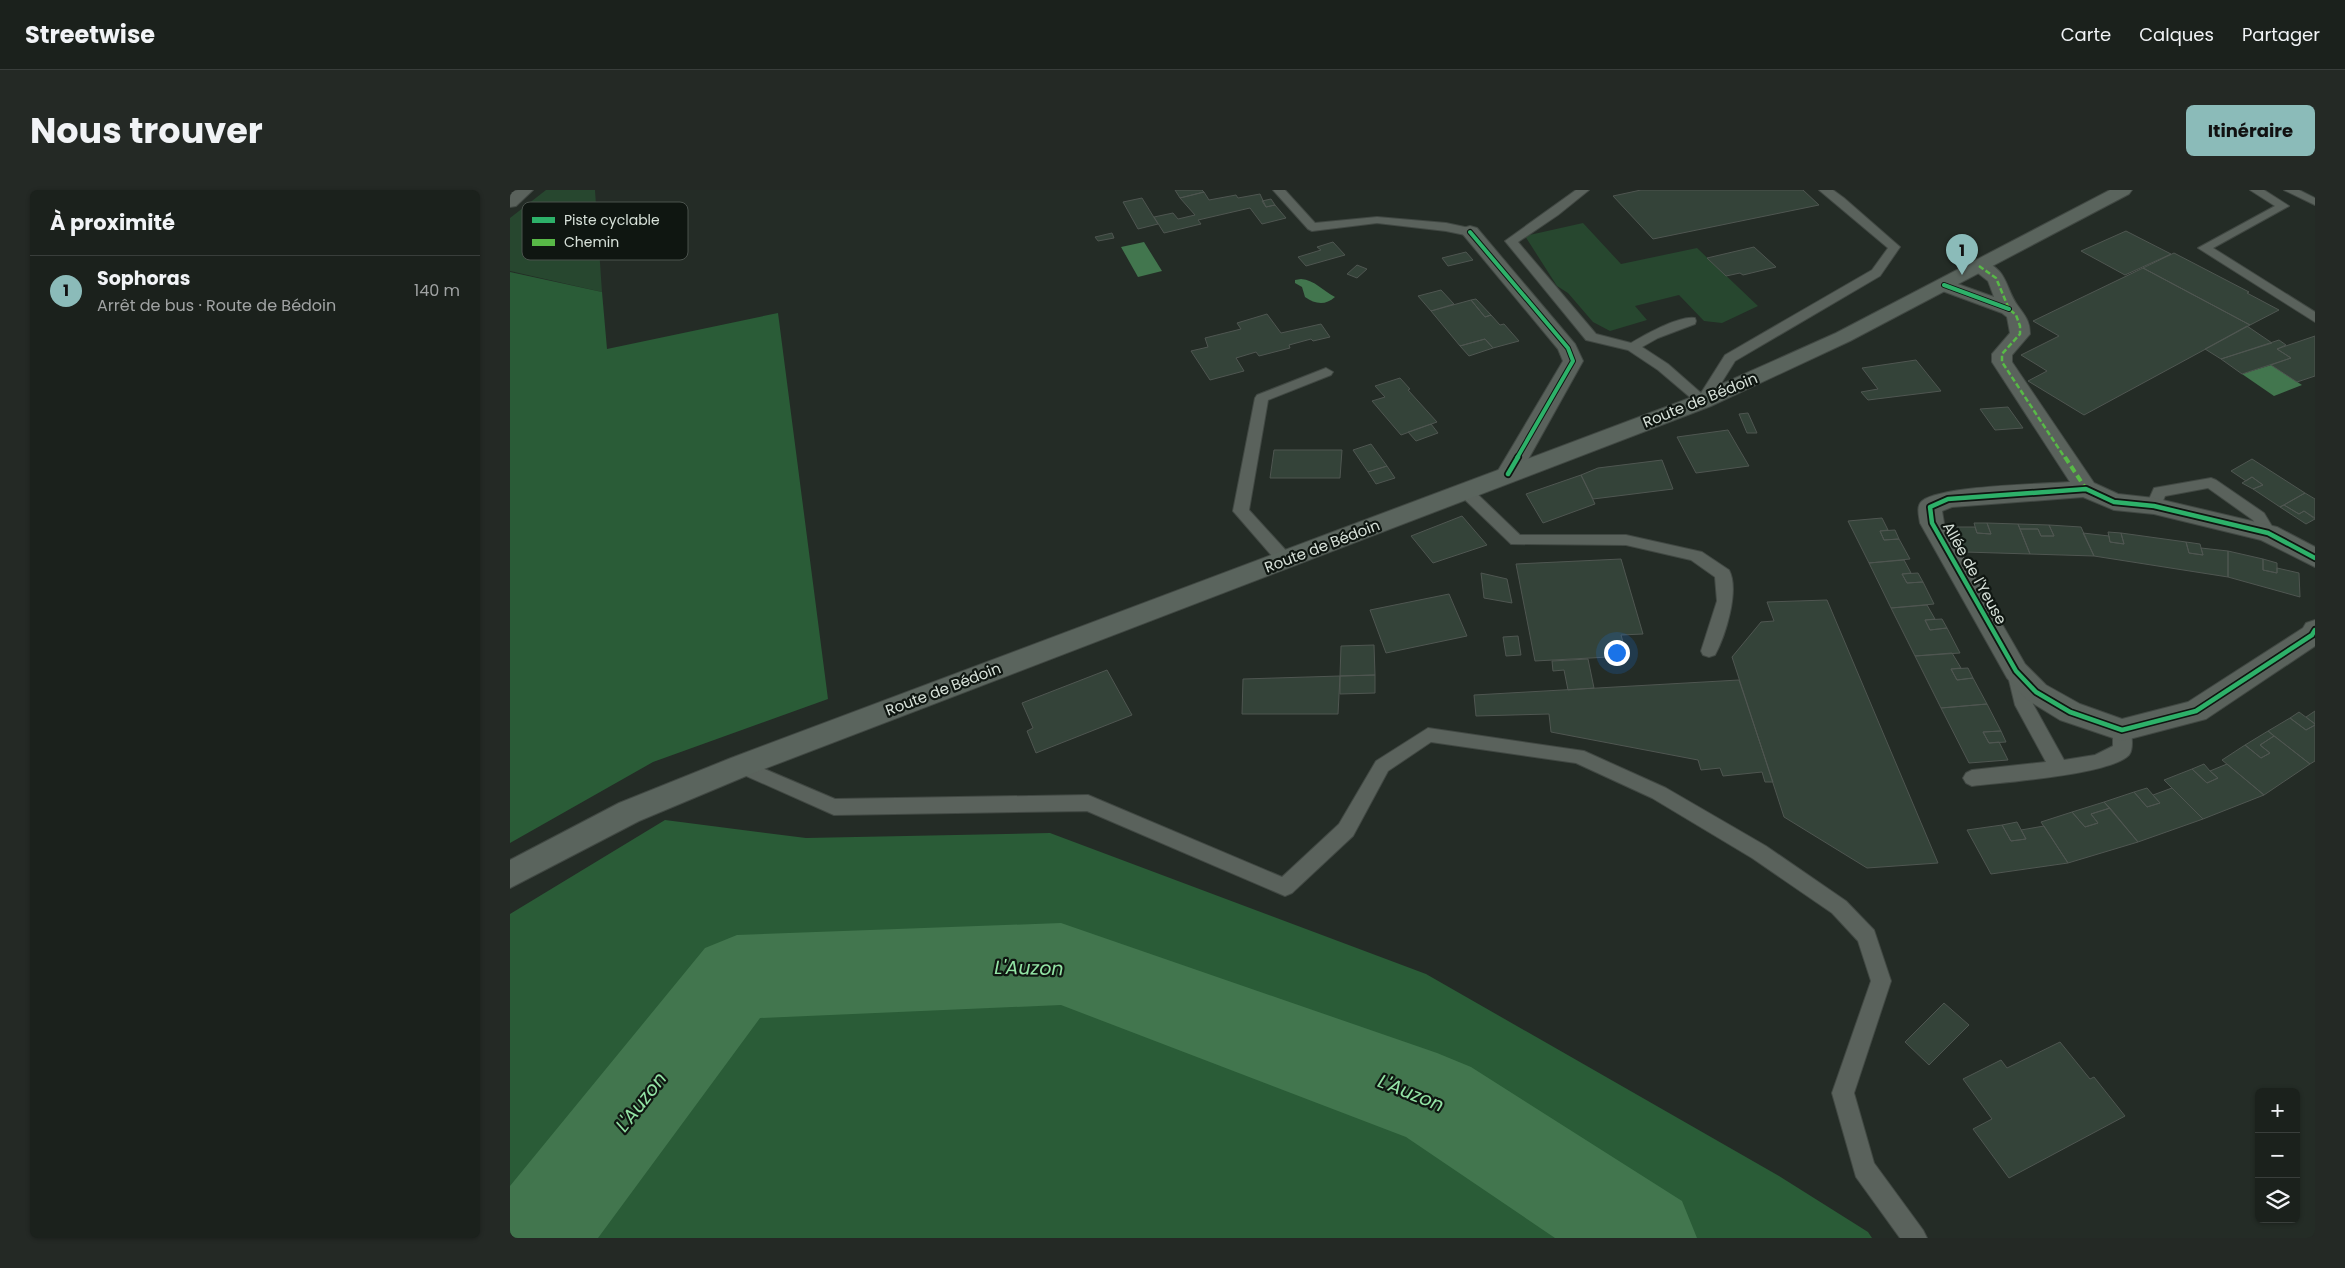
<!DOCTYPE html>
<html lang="fr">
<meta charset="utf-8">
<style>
body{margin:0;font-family:Poppins,sans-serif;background:#242925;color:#f1f3f6}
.controls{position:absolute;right:15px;bottom:15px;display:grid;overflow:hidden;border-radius:8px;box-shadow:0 1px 4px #0004}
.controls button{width:45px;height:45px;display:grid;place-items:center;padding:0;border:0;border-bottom:1px solid #393e3b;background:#1b211c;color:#f1f3f6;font:25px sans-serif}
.you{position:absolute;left:1106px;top:462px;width:18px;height:18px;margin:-12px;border:4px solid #fff;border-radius:50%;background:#1a73e8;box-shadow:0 0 0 8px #1a73e833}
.badge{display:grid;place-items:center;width:32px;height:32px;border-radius:50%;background:#8bbbb9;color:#111;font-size:16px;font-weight:700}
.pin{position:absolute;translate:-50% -41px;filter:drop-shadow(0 1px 2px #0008)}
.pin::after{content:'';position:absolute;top:26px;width:18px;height:15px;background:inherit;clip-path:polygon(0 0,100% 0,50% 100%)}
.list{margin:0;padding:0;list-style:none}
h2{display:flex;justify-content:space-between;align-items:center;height:65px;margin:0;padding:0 20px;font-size:21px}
h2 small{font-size:16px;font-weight:400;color:#a0a3a3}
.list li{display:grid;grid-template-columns:32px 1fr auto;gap:15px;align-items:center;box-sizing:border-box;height:70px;padding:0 20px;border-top:1px solid #393e3b}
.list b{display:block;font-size:19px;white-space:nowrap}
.list p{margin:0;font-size:16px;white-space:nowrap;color:#a0a3a3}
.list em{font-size:16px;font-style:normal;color:#a0a3a3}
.icon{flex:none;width:28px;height:28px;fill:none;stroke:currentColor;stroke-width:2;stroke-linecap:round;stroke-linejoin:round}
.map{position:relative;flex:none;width:1805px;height:1048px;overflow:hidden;border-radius:8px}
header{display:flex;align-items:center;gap:30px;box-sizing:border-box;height:70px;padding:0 25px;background:#1b211c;border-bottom:1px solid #393e3b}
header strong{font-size:24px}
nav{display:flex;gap:28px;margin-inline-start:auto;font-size:18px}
.intro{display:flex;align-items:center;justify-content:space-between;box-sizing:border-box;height:120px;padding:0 30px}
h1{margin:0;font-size:35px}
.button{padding:12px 22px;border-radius:8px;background:#8bbbb9;color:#111;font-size:18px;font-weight:700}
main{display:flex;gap:30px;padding:0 30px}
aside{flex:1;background:#1b211c;border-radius:8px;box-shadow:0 1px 4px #0004}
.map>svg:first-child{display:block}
.green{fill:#27472f}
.forest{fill:#2a5c37}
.water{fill:#42764e}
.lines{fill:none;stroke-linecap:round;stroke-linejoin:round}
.river{fill:#42764e;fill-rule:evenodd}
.building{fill:#344339;stroke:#4f5651}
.service-casing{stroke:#414843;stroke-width:2}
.minor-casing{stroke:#414843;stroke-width:2}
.secondary-casing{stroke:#414843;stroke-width:2}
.service{fill:#5a625c;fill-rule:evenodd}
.minor{fill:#5a625c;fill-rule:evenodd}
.secondary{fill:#5a645d;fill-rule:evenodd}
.quiet-far1{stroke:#58b947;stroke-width:2.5;stroke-dasharray:5.5 2.5;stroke-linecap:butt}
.quiet{stroke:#58b947;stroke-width:4;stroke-dasharray:7 4;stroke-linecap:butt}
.cycleway-far1-casing{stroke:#0f1611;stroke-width:6}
.cycleway-casing{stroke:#0f1611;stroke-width:8}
.cycleway-far1{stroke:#2db169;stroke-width:4}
.cycleway{stroke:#2db169;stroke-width:4.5}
.labels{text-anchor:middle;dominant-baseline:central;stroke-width:4.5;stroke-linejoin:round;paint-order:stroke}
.street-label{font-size:15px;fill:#d7e1d9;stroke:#0f1611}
.near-water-label{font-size:19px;font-style:italic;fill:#94e5a6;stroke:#0f1611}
.key{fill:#0f1611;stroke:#4b534d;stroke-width:1}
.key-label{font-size:14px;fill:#d7e1d9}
</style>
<header>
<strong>Streetwise</strong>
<nav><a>Carte</a><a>Calques</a><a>Partager</a></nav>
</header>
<div class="intro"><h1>Nous trouver</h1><a class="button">Itinéraire</a></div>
<main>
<aside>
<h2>À proximité<small></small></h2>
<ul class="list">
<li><span class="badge">1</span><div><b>Sophoras</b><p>Arrêt de bus · Route de Bédoin</p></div><em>140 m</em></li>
</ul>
</aside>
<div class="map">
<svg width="1805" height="1048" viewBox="0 0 1805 1048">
<rect width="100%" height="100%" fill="#242c26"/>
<path class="green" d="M36 0H85L92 102 0 81V28Z
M1073 33 1111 74 1187 58 1248 116 1212 133 1194 131 1169 105 1125 116 1137 130 1100 141 1083 132 1058 103 1047 96 1015 46Z"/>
<path class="forest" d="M0 82 92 102 97 159 268 123 318 509 143 572 0 653Z
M155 630 296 648 540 643 916 784 1269 986 1358 1042 1362 1048H0V724Z"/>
<path class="water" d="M634 52 652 81 628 87 611 57Z
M791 89C805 90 813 101 825 107 815 116 805 114 795 107L792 97 785 93V90Z
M1761 175 1792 195 1764 206 1732 184Z"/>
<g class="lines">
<path class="river" d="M551 733 927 863 961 877 1172 1011 1187 1048H1045L896 947 551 815 250 828 88 1048H0V996L195 758 227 745Z"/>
</g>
<path class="building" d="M665 0H692L694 2 670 8Z
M1131 0H1293L1309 15 1143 49 1103 6Z
M694 2 699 10 726 5 728 8 750 4 756 17 765 15 776 28 752 34 740 18 688 30 691 34 654 43 644 27 663 23 668 29 685 25 670 8Z
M632 8 648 34 628 39 613 12Z
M761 9 765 15 756 17 752 11Z
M1616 41 1661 64 1615 85 1571 61Z
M602 43 604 48 588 51 585 47Z
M823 52 835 65 796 76 788 67 811 60 807 57Z
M1244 57 1266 77 1233 85 1230 83 1216 86 1197 68Z
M956 62 963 70 938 76 932 68Z
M1664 63 1739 102 1737 103 1769 120 1740 135 1633 78Z
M847 75 857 79 847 88 837 84Z
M1633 78 1740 135 1574 225 1518 191 1537 181 1511 165 1549 146 1523 131Z
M931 100 944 114 921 121 908 106Z
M966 109 981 125 975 127 961 110Z
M961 110 975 127 981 125 990 135 994 134 1009 151 983 158 975 149 950 156 921 121Z
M757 124 771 143 811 134 820 147 803 151 801 149 779 155 780 158 749 166 746 162 726 168 734 181 700 190 681 161 698 157 695 148 731 139 727 133Z
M1737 136 1762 153 1711 169 1695 159Z
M1805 146V186L1787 192 1761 175 1781 168 1767 159Z
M975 149 983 158 959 166 950 156Z
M1769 150 1776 155 1767 159 1781 168 1732 184 1711 169Z
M1406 170 1431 201 1358 210 1351 202 1368 199 1352 178Z
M890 188 900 199 898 200 927 232 891 245 862 211 875 207 865 196Z
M1498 217 1513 238 1485 240 1470 219Z
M1238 223 1247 243H1237L1229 224Z
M921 234 928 243 906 251 898 242Z
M1218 240 1239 276 1186 283 1167 247Z
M861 254 877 276 858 282 843 260Z
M764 260H832L830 288H760Z
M1742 269 1795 303 1770 317 1743 299 1753 295 1742 287 1736 291 1721 281Z
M1152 270 1163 299 1083 309 1071 285 1088 278Z
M877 276 885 288 866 294 858 282Z
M1071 285 1085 314 1033 333 1016 304Z
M1742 287 1753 295 1743 299 1732 293Z
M1795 303 1805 309V328L1794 321 1789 324 1774 315Z
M1774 315 1789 324 1794 321 1805 329 1796 334 1770 317Z
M952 326 977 355 923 373 901 346Z
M1372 328 1378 340 1370 341 1374 350 1389 349 1400 369 1359 373 1338 331Z
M1464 333H1477L1481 344 1467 343Z
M1477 333 1508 334 1520 364 1455 362 1447 337H1465L1467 343 1481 344Z
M1508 334 1539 335 1544 346H1531L1528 339H1510Z
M1539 335 1571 337 1584 366 1520 364 1510 339H1528L1531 346H1544Z
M1385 340 1389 349 1374 350 1370 341Z
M1598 342 1611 343 1614 354 1600 352Z
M1573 343 1599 346 1600 352 1614 354 1611 343 1676 352 1679 363 1693 365 1691 358 1718 361V387L1584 366Z
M1676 352 1690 354 1693 365 1679 363Z
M1718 361 1753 369V380L1767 383V378L1789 383 1790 407 1718 387Z
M1111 369 1133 444 1111 445 1117 466 1025 471 1006 374Z
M1753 369 1767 373V383L1753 380Z
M1394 370 1401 383 1392 384 1397 393 1413 392 1424 414 1381 418 1359 373Z
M971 383 997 389 1002 413 974 408Z
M1408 383 1413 392 1397 393 1392 384Z
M939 404 957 446 876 463 860 420Z
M1317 410 1428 673 1357 678 1274 627 1222 467 1251 432 1264 431 1257 412Z
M1417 415 1425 429 1415 430 1420 440 1437 438 1450 463 1405 466 1381 418Z
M1432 429 1437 438 1420 440 1415 430Z
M1008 446 1011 465 996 466 993 447Z
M864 455 865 485 830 486 831 456Z
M1442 463 1451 478 1441 479 1447 490 1463 488 1477 514 1431 518 1405 466Z
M1078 469 1084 498 1058 500 1054 480 1043 481 1042 471Z
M1458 478 1463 488 1447 490 1441 479Z
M597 480 622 525 526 563 517 541 523 538 512 513Z
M865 485V503L830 504V486Z
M830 486 828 524H732L733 489Z
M1229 490 1263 592H1255L1252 582 1213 586 1210 578 1191 580 1188 570 1041 542 1039 524 966 526 964 505Z
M1477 514 1491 541 1473 542 1479 553 1489 552 1498 570 1459 573 1431 518Z
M1805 521V534L1796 527Z
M1789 522 1805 534V535L1796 540 1780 528Z
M1780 528 1796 540 1805 535V571L1800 574 1758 541Z
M1491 541 1496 552 1479 553 1473 542Z
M1758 541 1764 546 1750 555 1760 563 1751 568 1735 555Z
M1764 546 1800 574 1754 605 1712 570 1735 555 1751 568 1760 563 1750 555Z
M1694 574 1700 581 1708 588 1697 593 1682 579Z
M1717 574 1754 605 1693 629 1654 590 1682 579 1697 593 1708 588 1700 581Z
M1637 598 1643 605 1650 613 1637 617 1624 602Z
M1662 598 1693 629 1628 652 1594 612 1624 602 1637 617 1650 613 1643 605Z
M1594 612 1600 618 1581 624 1588 633 1575 637 1562 622Z
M1600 618 1628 652 1558 673 1531 632 1562 622 1575 637 1588 633 1581 624Z
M1507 632 1516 649 1501 651 1492 635Z
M1492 635 1501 651 1516 649 1511 640 1534 636 1558 673 1481 684 1457 640Z
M1434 813 1459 835 1419 875 1395 852Z
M1550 852 1580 889 1584 887 1615 926 1499 988 1463 939 1482 929 1453 889 1491 870 1497 878Z"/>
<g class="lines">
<g class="service-casing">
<path id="service" d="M763 0H775L805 33 867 27 936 33 964 39 966 42 960 46 936 41 867 33 802 41 798 39Z
M1066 0H1079L1048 25 1008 52 1086 144 1121 153C1134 145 1170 125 1185 128L1186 131 1185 134 1148 148 1132 157 1158 174 1191 203 1215 165 1362 80 1378 58 1309 0H1323L1334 8 1390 57 1370 86 1225 171 1198 214H1188L1148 180 1118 160 1076 150 995 51Z
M1740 0H1754L1779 16 1703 58 1805 122V132L1688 58 1765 16Z
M1774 0H1789L1805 8V15Z
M816 178 823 182 821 185 758 210 739 320 781 366 783 370 781 374H769L723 321 745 208 747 205Z
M1701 288 1706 290 1754 323 1766 343 1763 347H1753L1743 330 1698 298 1655 306 1649 320H1639L1636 316 1644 298Z
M955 296 960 297 1010 345H1116L1192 362 1219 380C1230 400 1215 447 1205 465L1199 467 1193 465 1191 461 1207 411 1205 387 1181 370 1116 355 1001 354 950 305 948 301 950 297Z
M1506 475 1512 477 1515 482 1523 514 1554 570 1585 565 1603 556V540L1606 535 1612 533 1618 535C1622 541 1624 559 1619 565 1600 585 1493 592 1462 596L1456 593 1453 588 1456 583 1462 580 1536 572 1505 515 1497 482 1500 477Z
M918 538 1074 561 1156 598 1256 656 1336 711 1364 740 1381 791 1344 903 1364 973 1413 1040 1417 1048H1390L1346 987 1322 903 1361 791 1348 751 1322 723 1242 668 1142 608 1066 573 921 552 878 581 843 646 782 703 775 706 577 621 324 625 225 581 222 576 225 571 231 569 325 609 578 605 772 687 829 634 866 571Z"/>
</g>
<g class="minor-casing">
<path id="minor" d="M3 0H23L6 16 0 17V3Z
M960 36 967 38 1065 154 1073 171 1010 284 1006 289 998 292 990 289 986 284 1053 171 1048 159 951 42 953 38Z
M1469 70C1499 78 1494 97 1508 116 1515 126 1520 131 1520 144L1502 165V172L1584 293 1608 304 1644 308 1767 337 1805 357V377L1751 350 1644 324 1604 320 1573 307 1442 317 1432 321 1434 333 1515 474 1536 495 1570 514 1612 529 1678 512 1793 438 1796 433 1805 430V456L1696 529 1612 551 1550 530 1516 509 1497 488 1410 333C1409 326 1406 316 1412 311 1431 296 1531 294 1560 292L1482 172V164L1500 143 1497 127 1492 123 1427 99 1424 95 1427 91 1434 89 1484 107 1478 91 1459 76 1462 72Z"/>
</g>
<g class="secondary-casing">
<path id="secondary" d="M1600 0H1622L1619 4 1340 151 1201 216 241 584 129 631 0 698V670L109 613 221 568 1185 206 1326 143Z"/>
</g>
<use href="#service" class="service"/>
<use href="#minor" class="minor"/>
<use href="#secondary" class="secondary"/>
<path class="quiet-far1" d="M1469 76 1486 88 1499 119 1506 125 1510 136V144L1492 164V172L1555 268"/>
<path class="quiet" d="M1555 267 1576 299"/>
<g class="cycleway-far1-casing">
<path id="cycleway-far1" d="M960 42 1058 158 1063 171 1007 268
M1434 95 1499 119"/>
</g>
<g class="cycleway-casing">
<path id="cycleway" d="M998 284 1008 267
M1805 368 1758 343 1644 316 1604 312 1576 299 1438 309 1420 317 1422 333 1506 481 1526 502 1560 522 1612 540 1686 521 1802 445 1805 440"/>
</g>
<use href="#cycleway-far1" class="cycleway-far1"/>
<use href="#cycleway" class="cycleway"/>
</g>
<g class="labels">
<g class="street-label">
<text transform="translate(1190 210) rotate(-22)">Route de Bédoin</text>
<text transform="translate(812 356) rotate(-21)">Route de Bédoin</text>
<text transform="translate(1465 383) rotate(61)">Allée de l'Yeuse</text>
<text transform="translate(433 499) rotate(-21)">Route de Bédoin</text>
</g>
<g class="near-water-label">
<text transform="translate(519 778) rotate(1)">L'Auzon</text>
<text transform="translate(901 903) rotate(22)">L'Auzon</text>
<text transform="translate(131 912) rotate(-52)">L'Auzon</text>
</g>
</g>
<rect x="12" y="12" width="166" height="58" rx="8" class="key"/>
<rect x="22" y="27" width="23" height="6" fill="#2db169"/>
<rect x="22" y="49" width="23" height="7" fill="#58b947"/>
<g class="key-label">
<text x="54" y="35">Piste cyclable</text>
<text x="54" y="57">Chemin</text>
</g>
</svg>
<div class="controls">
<button>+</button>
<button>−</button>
<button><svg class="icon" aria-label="layers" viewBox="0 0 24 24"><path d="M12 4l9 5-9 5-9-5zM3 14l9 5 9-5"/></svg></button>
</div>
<div class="you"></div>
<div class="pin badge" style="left:1452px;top:85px">1</div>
</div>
</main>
